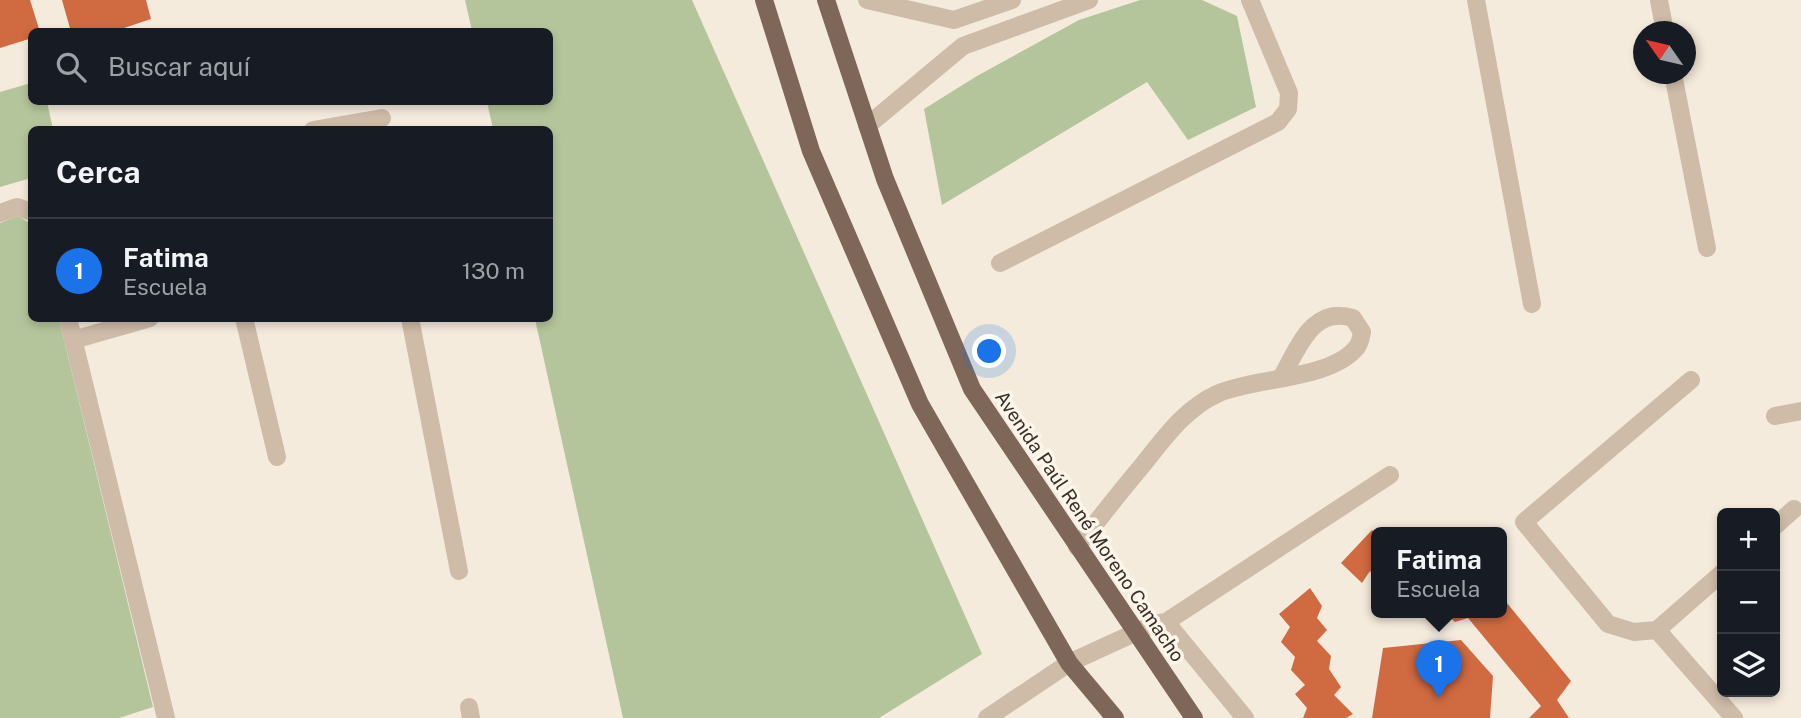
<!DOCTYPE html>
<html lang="es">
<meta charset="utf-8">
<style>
body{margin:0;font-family:"Public Sans",sans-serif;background:#242831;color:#f1f3f6}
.controls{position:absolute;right:21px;bottom:21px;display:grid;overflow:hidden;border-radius:10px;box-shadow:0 4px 10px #0003}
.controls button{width:63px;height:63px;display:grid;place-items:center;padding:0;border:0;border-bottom:2px solid #363941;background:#171b24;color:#f1f3f6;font:35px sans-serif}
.compass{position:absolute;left:1633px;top:21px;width:63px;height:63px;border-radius:50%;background:#171b24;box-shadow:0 4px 10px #0003;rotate:304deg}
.you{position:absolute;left:990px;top:352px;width:24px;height:24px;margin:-18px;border:5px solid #fff;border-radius:50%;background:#1a73e8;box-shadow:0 0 0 10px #1a73e833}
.badge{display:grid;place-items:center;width:46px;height:46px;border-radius:50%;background:#1a73e8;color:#fff;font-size:23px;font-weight:700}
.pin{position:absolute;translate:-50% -58px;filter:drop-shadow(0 2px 4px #0008)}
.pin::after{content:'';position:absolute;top:37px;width:24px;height:21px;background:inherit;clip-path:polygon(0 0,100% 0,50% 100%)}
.popup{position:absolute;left:1371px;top:527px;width:136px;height:91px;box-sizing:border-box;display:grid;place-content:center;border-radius:10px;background:#171b24;filter:drop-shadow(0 2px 5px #0005);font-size:23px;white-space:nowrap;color:#9ea1a6}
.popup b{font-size:26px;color:#f1f3f6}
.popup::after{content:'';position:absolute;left:50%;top:100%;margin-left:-14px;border:14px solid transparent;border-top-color:#171b24}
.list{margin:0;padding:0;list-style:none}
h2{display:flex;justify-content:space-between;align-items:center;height:91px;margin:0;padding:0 28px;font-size:30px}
h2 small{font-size:23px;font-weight:400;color:#9ea1a6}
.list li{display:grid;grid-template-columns:46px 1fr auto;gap:21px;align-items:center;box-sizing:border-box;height:105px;padding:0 28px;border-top:2px solid #363941}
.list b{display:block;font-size:26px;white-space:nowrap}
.list p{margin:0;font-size:23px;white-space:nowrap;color:#9ea1a6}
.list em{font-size:23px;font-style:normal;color:#9ea1a6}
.icon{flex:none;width:38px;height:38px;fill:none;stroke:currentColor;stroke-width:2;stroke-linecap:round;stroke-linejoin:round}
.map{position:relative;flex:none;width:1801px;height:718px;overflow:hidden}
.search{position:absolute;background:#171b24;box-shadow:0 4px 10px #0003;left:28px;top:28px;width:525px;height:77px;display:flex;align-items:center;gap:18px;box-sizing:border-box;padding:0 24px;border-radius:10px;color:#9ea1a6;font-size:26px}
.panel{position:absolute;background:#171b24;box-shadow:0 4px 10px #0003;left:28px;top:126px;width:525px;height:196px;border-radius:10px}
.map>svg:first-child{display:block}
.green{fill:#b5c59b}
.building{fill:#d06a40}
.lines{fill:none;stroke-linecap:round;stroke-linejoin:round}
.minor{stroke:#cebba8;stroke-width:18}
.major{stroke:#7e6758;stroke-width:18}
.labels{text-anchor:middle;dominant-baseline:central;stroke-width:7;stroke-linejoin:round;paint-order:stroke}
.street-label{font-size:19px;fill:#3a2f29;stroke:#fbf5ea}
</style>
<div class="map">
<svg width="1801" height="718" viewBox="0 0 1801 718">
<rect width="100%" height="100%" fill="#f5ebdd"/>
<path class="green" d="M465 0H692L982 654 879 718H623L535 319 550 318V130L493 129 487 102H550V32L472 31Z
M1140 0H1202L1237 16 1256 107 1188 140 1147 82 942 205 924 109 977 76 1079 20Z
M31 83 32 102H47L53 129 32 130 31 178 0 187V92Z
M18 216 31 224 32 318 59 319 153 707 119 718H0V223Z"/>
<path class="building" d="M0 0H30L40 32H32V38L0 48Z
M62 0H146L151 19 112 32H71Z
M1372 530 1376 533V580L1370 571 1362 583 1341 563Z
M1310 588 1322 606 1317 618 1327 630 1317 641 1331 656 1329 669 1341 687 1334 695 1353 714 1346 718H1303L1307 708 1295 694 1305 685 1291 670 1295 657 1281 642 1290 627 1279 614Z
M1502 597 1571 681 1557 700 1569 718H1529L1541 706 1468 618 1455 622 1444 612H1502Z
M1461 640 1493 676 1490 718H1372L1383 648Z"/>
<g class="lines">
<path class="minor" d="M867 0 954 20 1012 0
M1476 0 1532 304
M1659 0 1665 32
M1673 74 1707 248
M867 126 963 46 1089 0
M313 130 382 118
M0 213 17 207 32 212
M1000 263 1278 122 1288 109 1289 93 1250 0
M68 318 166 718
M244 318 277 457
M410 318 459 571
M73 340 150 318
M1691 380 1524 522 1608 624 1634 632 1657 630 1734 718
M1775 416 1801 411
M1775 526 1794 509
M1077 547C1098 520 1119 493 1141 467 1163 440 1184 409 1217 394 1255 377 1331 380 1357 347 1360 343 1361 337 1362 332L1353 318C1312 305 1298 349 1281 378
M1166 622 1390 475
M1657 630 1722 573
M469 707 471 718
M987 718 1069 663 1154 624 1166 622 1245 718"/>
<path class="major" d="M764 0 811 151 920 404 1069 663 1115 718
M826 0 885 179 972 389 1194 718"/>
</g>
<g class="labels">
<g class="street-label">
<text transform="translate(1090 526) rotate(56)">Avenida Paúl René Moreno Camacho</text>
</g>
</g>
</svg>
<div class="controls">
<button>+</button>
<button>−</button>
<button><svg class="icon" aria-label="layers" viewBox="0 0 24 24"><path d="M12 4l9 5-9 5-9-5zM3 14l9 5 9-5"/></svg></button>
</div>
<svg class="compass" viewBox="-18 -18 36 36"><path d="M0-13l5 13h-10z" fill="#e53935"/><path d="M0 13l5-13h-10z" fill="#9ea1a6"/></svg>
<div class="you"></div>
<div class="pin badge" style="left:1439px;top:698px">1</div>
<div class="popup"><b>Fatima</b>Escuela</div>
<div class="search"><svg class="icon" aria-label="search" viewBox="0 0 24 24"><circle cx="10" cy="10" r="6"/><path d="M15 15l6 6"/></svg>Buscar aquí</div>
<section class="panel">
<h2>Cerca<small></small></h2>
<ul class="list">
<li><span class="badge">1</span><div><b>Fatima</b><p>Escuela</p></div><em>130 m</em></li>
</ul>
</section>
</div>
